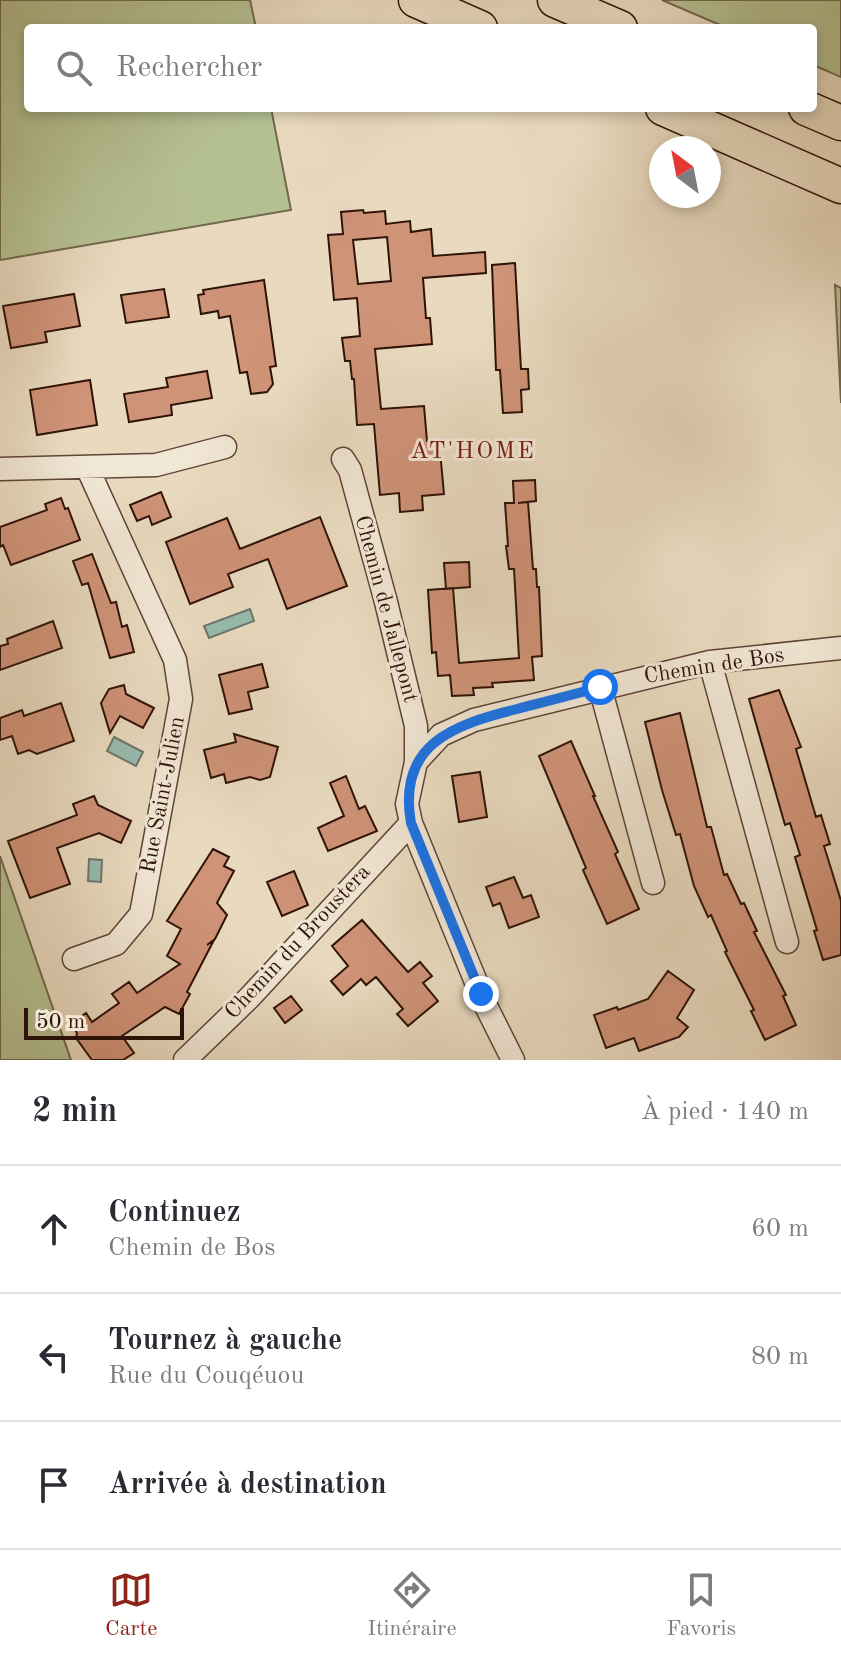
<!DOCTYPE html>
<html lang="fr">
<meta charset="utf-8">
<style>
body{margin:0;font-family:"Old Standard TT",serif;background:#f7f7f7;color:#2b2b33}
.compass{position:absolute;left:649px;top:136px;width:72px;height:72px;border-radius:50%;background:#fff;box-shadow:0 4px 12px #0003;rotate:328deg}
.scale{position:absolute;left:24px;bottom:20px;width:160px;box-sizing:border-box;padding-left:8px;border:4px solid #2f1208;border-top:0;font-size:22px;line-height:28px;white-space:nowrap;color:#2f1208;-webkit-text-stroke:6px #f1e7d5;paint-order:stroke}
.stop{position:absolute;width:24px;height:24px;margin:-18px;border:6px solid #1a73e8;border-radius:50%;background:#fff}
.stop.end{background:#1a73e8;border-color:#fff;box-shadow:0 2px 8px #0008}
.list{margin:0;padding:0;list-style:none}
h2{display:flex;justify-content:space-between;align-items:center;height:104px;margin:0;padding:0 32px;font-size:34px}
h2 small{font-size:26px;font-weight:400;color:#7c7c81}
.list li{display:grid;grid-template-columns:52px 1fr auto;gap:24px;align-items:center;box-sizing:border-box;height:128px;padding:0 32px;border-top:2px solid #e1e1e2}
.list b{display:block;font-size:30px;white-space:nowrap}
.list p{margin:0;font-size:26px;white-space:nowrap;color:#7c7c81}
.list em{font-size:26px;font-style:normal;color:#7c7c81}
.icon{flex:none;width:44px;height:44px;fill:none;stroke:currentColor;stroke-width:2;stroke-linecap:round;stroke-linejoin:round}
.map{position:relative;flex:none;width:841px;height:1060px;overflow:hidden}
.search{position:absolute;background:#fff;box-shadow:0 4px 12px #0003;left:24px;right:24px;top:24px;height:88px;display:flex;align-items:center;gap:20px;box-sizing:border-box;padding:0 28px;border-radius:8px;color:#7c7c81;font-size:30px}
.sheet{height:488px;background:#fff}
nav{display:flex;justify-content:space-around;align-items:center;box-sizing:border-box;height:112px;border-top:2px solid #e1e1e2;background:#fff;font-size:22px;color:#7c7c81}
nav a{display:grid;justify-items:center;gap:4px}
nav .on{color:#8f2418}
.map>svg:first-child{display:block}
.green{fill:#b5c092;stroke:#72694d;stroke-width:2}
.water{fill:#97bbaf;stroke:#6d776c;stroke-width:2}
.building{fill:#cf9378;stroke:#2f1208;stroke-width:2;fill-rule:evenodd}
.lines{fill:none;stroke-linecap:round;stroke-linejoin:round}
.minor-casing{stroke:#5e4436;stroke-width:25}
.primary-casing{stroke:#2f1208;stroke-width:37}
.minor{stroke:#f1e7d5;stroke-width:22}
.primary{stroke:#e9dabf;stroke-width:34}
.route{stroke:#1a73e8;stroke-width:10}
.labels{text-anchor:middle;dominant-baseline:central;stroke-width:6;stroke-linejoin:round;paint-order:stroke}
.street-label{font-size:22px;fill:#2f1208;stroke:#f1e7d5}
.neighbourhood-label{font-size:24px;letter-spacing:2px;fill:#7a1f14;stroke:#f1e7d5}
</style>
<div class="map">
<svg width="841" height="1060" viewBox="0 0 841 1060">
<rect width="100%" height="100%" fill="#e9dabf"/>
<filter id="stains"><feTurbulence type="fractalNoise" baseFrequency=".0025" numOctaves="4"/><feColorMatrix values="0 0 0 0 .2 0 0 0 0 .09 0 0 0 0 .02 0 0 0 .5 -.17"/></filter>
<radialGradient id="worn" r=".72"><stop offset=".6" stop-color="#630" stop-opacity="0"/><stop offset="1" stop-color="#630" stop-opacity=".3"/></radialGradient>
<path class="green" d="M0 0H250L256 28H28V108H271L291 210 0 260Z
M662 0H841V77L813 65V28H727Z
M835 285 841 288V403Z
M0 856 71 1060H0Z"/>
<path class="water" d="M250 609 254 621 209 638 204 626Z
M114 737 143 752 136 766 107 751Z
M89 859 102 860 101 882 88 881Z"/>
<path class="building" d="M363 210 364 213 385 211 386 224 410 221 411 232 431 229 433 256 485 252 486 273 423 278 426 318H430L432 344 375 349 381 409 424 406 427 441 439 440 444 494 422 496 423 510 400 512 399 493 380 495 374 424 357 425 354 379H352L350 361H345L342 338 360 336 357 298 334 300 328 235 343 234 341 212ZM387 237 391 281 358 284 353 240Z
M515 263 521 369H528L529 389 521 390 522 412 503 413 500 370H496L492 265Z
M264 280 276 366 270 367 273 384 267 392 251 394 247 372 240 373 230 316 219 318 218 311 201 314 198 295 204 294 203 290Z
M164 289 169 317 126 323 121 295Z
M74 294 80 326 45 332 47 342 11 348 3 306Z
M207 371 212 398 171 405 172 415 129 422 124 394 168 387 166 378Z
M90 380 97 425 37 435 30 390Z
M535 480 536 501 518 503 528 502 533 569H536L537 587H539L542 656 532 657 534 680 492 683 493 687 473 688 474 695 452 696 450 675 438 676 436 652 432 653 428 590 453 588 459 663 519 658 514 569H509L506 546H508L505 503H514L513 481Z
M161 492 171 517 152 525 149 516 137 521 130 505Z
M61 498 65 509 68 508 80 540 11 565 3 545 0 547V527L47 510 45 504Z
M320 517 347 586 287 609 268 559 228 574 233 587 190 604 166 542 227 518 240 549Z
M92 554 111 603 116 602 122 627 127 625 134 652 110 658 88 583 82 585 73 561Z
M469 562 470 587 446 589 444 563Z
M53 621 62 648 0 670V646L8 644 7 639Z
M262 664 268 687 248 692 252 709 229 714 219 675Z
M124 685 126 694 154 708 143 728 120 716 110 733 101 703 109 689Z
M779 690 801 747 796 749 816 817 821 815 830 844 824 846 841 901V955L823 960 814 931 817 930 795 857 800 855 790 823 785 825 749 699Z
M61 703 74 741 37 754 29 750 18 754 12 736 0 740V718L22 710 24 716Z
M680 713 707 827H711L724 875 727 874 741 904 744 903 757 931 754 932 786 995 783 996 796 1025 765 1040 751 1011 754 1010 725 952 727 951 711 915 708 917 694 886 680 834 676 835 662 790 645 722Z
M234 734 278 747 270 777 260 780 250 777 226 783 224 774 211 778 204 750 236 742Z
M571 741 595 796H593L618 852 615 854 639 909 607 924 583 870 586 868 539 756Z
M480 772 487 817 459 822 452 776Z
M346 776 359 809 365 806 377 831 328 851 318 828 344 816 330 783Z
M94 796 98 805 131 821 121 843 99 833 57 848 70 884 30 898 8 841 77 815 73 804Z
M213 849 229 857 224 866 234 871 217 903 227 915 215 939 207 945 214 940 187 992 190 994 179 1014 165 1007 122 1036 134 1053 123 1060H92L76 1038 77 1033 71 1024 86 1013 92 1022 119 1003 112 994 129 982 137 993 180 964 167 956 181 929 167 921Z
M294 871 308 905 282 916 267 882Z
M514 877 523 898 531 895 539 917 509 928 500 903 493 906 486 887Z
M362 920 408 972 420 962 432 976 423 983 438 1001 408 1026 397 1014 403 1009 376 977 366 985 361 979 343 995 331 981 348 966 332 946Z
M668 971 694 990 677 1018 688 1027 679 1037 639 1051 634 1038 606 1048 594 1015 617 1007 618 1010 648 999Z
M291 996 302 1010 285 1023 274 1008Z"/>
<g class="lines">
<g class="minor-casing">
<path id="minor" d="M343 459 350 470 386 602 416 726V762L407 804 411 823 485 1004 513 1060
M0 469 156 465 225 447
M710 662 787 942
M600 687 653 883
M416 762 441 735 474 720 710 662 841 648
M74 959 116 944 141 914 181 699 175 660 87 467
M185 1060 249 998 411 823"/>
</g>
<g class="primary-casing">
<path id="primary" d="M416 0 480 28
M555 0 620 28
M663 108 841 186
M806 108 841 123"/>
</g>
<use href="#minor" class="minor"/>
<use href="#primary" class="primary"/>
</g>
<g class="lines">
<path class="route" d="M481 994 411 823C397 744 453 725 517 709 544 702 572 695 600 687"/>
</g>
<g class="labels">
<g class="street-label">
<text transform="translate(386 609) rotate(75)">Chemin de Jallepont</text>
<text transform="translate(714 666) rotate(-9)">Chemin de Bos</text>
<text transform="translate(163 795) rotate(-79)">Rue Saint-Julien</text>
<text transform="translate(298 942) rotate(-47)">Chemin du Broustera</text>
</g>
<g class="neighbourhood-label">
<text x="473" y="452">AT'HOME</text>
</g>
</g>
<rect width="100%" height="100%" filter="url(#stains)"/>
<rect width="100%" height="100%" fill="url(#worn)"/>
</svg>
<svg class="compass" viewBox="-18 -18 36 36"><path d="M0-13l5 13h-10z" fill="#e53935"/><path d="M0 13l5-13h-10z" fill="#7c7c81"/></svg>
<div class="scale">50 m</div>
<div class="stop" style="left:600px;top:687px"></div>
<div class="stop end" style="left:481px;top:994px"></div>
<div class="search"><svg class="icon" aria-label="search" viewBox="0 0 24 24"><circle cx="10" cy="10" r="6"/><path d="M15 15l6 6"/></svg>Rechercher</div>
</div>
<section class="sheet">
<h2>2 min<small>À pied · 140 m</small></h2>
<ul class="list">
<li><svg class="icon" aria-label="ahead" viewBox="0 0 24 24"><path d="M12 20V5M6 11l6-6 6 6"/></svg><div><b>Continuez</b><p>Chemin de Bos</p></div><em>60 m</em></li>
<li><svg class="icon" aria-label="left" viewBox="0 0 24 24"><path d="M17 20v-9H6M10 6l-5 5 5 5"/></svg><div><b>Tournez à gauche</b><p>Rue du Couqéuou</p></div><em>80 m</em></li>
<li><svg class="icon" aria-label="arrive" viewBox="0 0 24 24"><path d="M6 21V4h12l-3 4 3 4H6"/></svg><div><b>Arrivée à destination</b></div></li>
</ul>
</section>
<nav>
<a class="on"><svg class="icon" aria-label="map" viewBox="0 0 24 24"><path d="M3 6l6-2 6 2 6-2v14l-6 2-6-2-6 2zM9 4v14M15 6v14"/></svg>Carte</a>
<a><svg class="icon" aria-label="directions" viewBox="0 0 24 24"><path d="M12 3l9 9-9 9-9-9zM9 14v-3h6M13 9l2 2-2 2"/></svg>Itinéraire</a>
<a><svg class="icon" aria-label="saved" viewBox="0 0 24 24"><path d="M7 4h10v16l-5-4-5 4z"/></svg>Favoris</a>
</nav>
